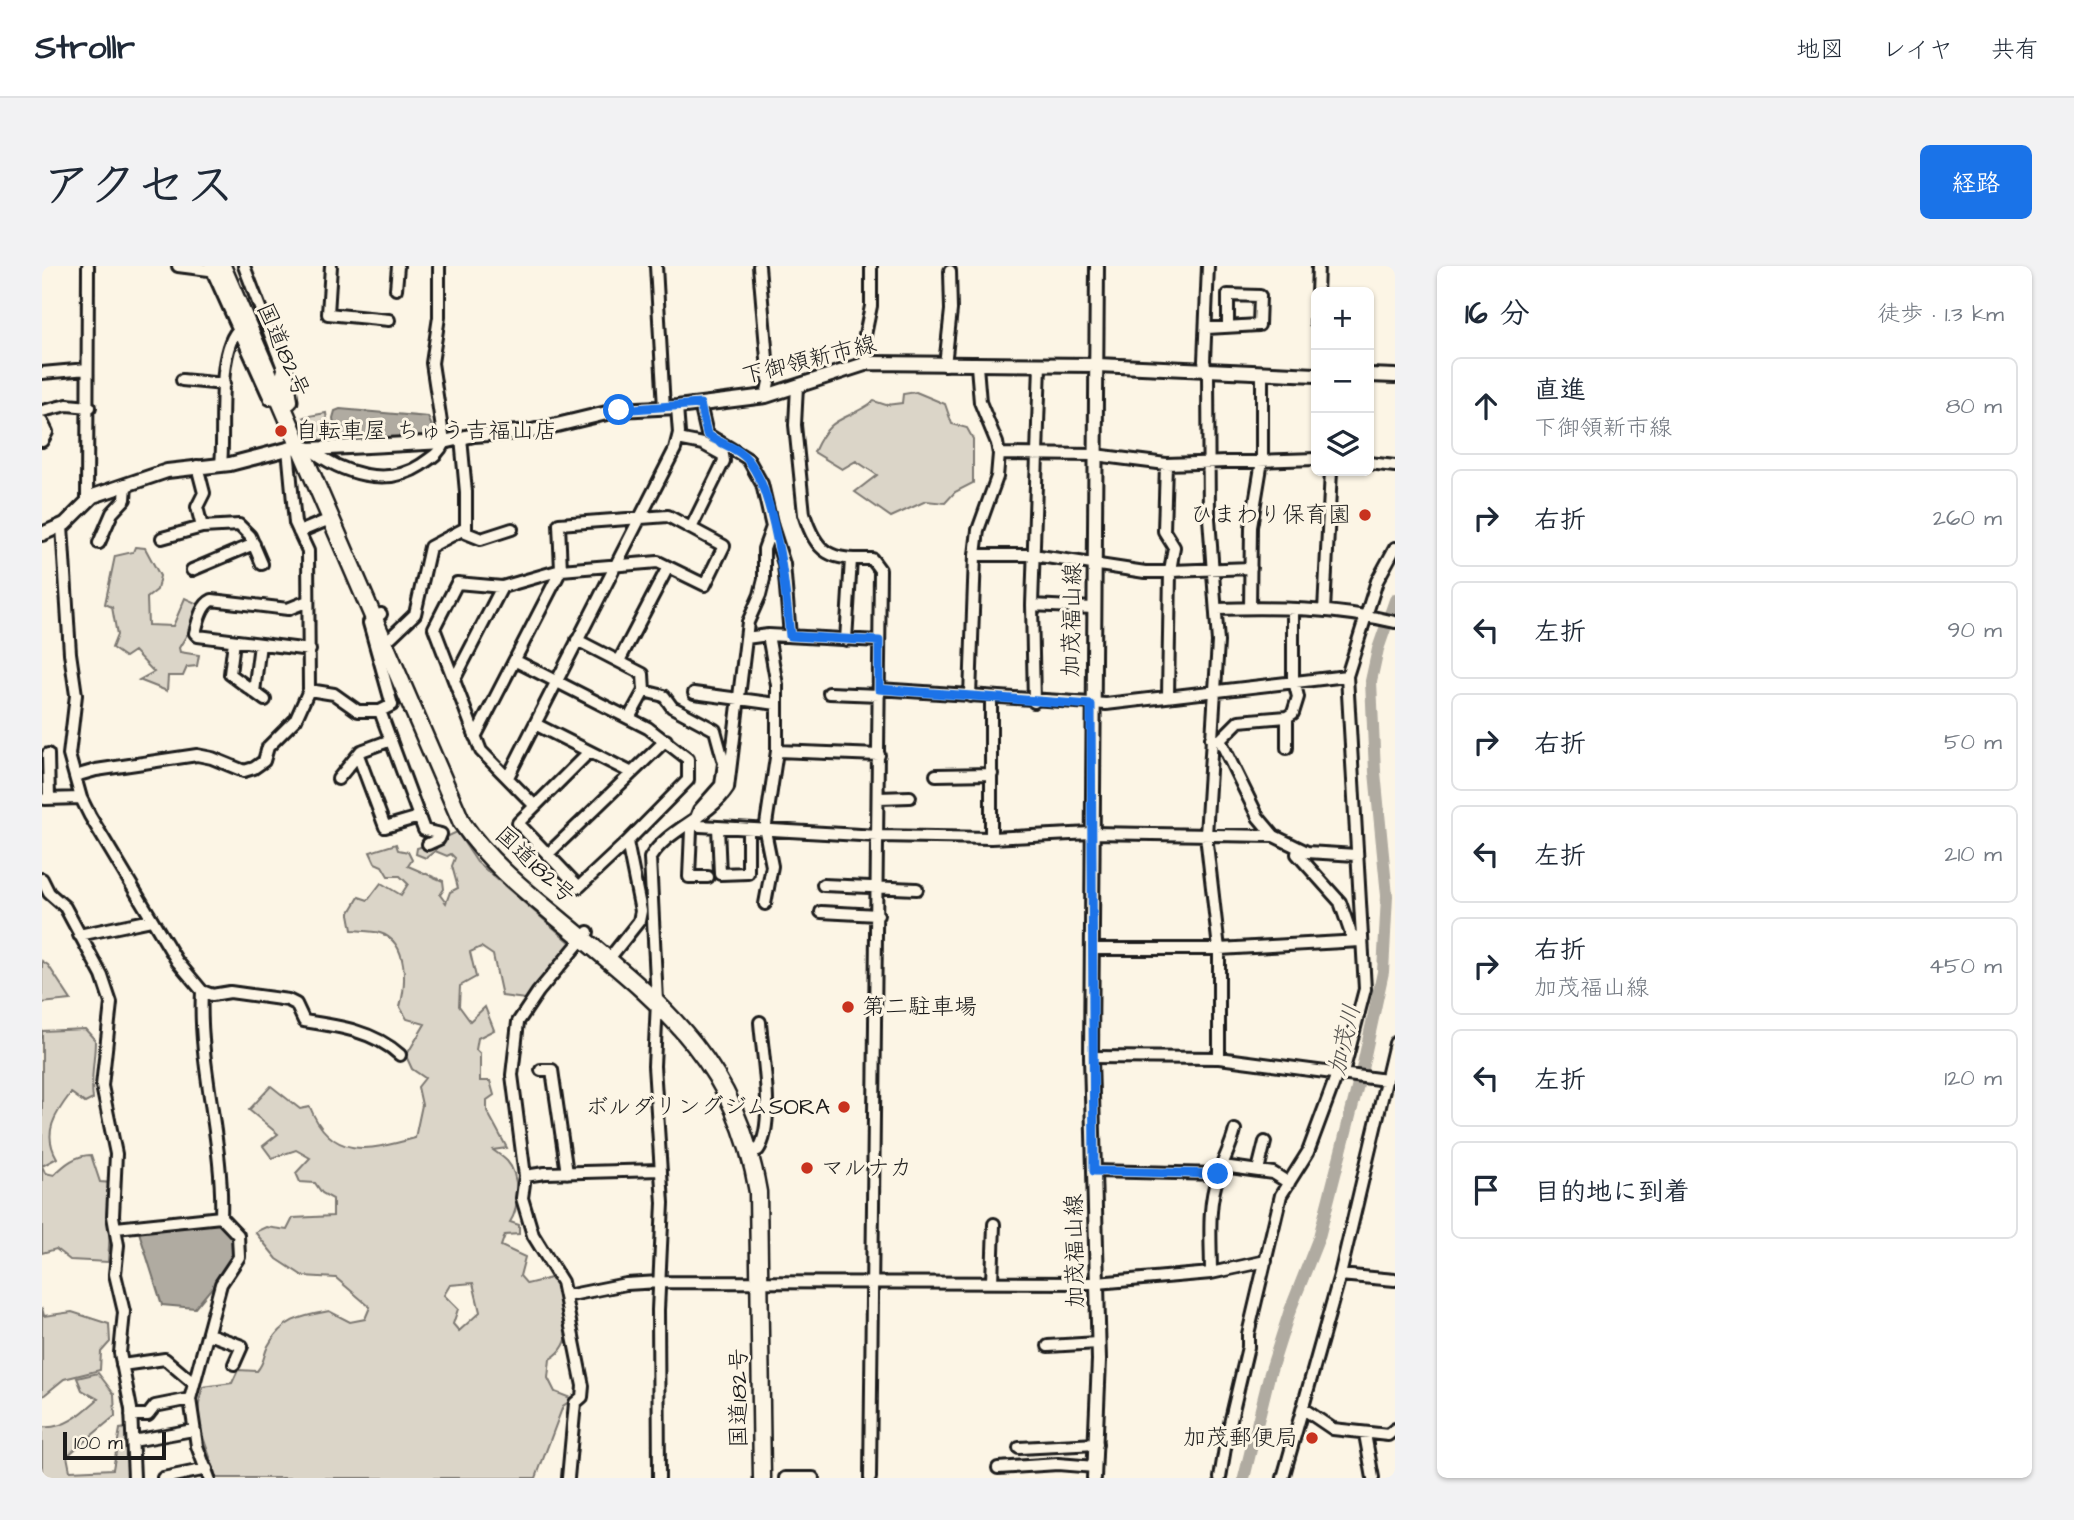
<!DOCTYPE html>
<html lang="ja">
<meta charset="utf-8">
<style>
body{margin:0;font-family:"Architects Daughter","Klee One",sans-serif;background:#f2f2f3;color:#1f2937}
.controls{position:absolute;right:21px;top:21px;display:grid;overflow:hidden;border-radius:10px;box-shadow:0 2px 5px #0004}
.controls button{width:63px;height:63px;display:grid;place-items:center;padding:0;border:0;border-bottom:2px solid #e0e1e3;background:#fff;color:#1f2937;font:35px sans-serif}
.scale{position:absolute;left:21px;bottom:18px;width:103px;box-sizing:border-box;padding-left:7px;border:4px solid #1c1c1c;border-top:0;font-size:19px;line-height:24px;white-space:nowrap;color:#1c1c1c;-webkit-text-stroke:5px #fcf5e5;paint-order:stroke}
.stop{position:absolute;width:21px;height:21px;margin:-16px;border:5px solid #1a73e8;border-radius:50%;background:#fff}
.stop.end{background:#1a73e8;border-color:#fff;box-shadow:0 2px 7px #0008}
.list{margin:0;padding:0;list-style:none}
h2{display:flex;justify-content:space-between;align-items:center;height:91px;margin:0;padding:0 28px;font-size:30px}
h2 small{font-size:23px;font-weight:400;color:#747a83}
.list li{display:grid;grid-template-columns:46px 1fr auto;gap:21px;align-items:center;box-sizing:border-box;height:98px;margin:0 14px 14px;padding:0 14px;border:2px solid #e0e1e3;border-radius:10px}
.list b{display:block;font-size:26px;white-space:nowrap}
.list p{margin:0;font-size:23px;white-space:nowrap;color:#747a83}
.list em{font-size:23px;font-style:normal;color:#747a83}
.icon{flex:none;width:38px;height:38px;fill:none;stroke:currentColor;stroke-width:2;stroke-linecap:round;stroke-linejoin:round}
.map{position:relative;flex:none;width:1353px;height:1212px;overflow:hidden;border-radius:10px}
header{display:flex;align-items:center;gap:42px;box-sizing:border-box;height:98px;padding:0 35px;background:#fff;border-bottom:2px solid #e0e1e3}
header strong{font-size:33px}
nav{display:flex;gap:38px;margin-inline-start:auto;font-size:24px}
.intro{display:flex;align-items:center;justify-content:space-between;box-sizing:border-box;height:168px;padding:0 42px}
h1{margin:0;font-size:49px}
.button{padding:18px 32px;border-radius:10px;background:#1a73e8;color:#fff;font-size:24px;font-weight:700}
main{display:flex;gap:42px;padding:0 42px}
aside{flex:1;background:#fff;border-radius:10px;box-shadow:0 2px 5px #0004}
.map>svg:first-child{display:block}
.green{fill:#dbd5c8;stroke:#7c7872;stroke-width:2;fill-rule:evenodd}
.water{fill:#b0aba1;stroke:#75726c;stroke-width:2}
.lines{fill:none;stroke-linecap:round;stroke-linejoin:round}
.river{stroke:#b0aba1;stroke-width:12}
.minor-casing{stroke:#1c1c1c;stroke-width:16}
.major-casing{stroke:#1c1c1c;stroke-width:18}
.highway-casing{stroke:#1c1c1c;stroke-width:21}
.minor{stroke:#fcf5e5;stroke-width:10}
.major{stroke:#fcf5e5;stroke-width:12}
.highway{stroke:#fcf5e5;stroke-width:16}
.route{stroke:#1a73e8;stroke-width:9}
.poi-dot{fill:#c8321e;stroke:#fcf5e5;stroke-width:2.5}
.labels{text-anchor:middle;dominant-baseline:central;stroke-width:6;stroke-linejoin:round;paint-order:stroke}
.street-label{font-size:23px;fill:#1c1c1c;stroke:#fcf5e5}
.poi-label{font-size:23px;fill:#1c1c1c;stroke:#fcf5e5;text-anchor:start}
.water-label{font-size:24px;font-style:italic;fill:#575551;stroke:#fcf5e5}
</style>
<header>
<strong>Strollr</strong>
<nav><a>地図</a><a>レイヤ</a><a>共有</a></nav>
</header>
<div class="intro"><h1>アクセス</h1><a class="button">経路</a></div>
<main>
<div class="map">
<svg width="1353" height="1212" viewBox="0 0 1353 1212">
<rect width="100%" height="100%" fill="#fcf5e5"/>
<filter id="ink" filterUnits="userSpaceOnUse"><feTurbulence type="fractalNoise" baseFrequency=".0143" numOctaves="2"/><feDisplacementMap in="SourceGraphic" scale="14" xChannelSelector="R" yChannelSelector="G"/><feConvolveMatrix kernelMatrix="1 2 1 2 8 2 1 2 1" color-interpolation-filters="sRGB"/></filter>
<g filter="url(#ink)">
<path class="green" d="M874 126 903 138 910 158 925 162 931 173V217L913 226 903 237 884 235 849 251 813 226 835 209 814 195 800 203 772 186C789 147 802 157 832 135L844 139 860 137 861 128Z
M284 147 288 177 272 173 262 151Z
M93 281 103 282 118 310 115 324 105 332 106 359 131 360 143 332 156 338 149 362 137 382 138 386 157 389 155 400 145 401 141 410H126L125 425 97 414 112 406 92 385 83 391 70 382 75 369 70 341 63 338 73 290 91 286Z
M415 566 435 596 529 677 491 734 460 730 451 689 439 681 428 686 434 711 418 720 417 740 428 755 443 741 452 764 436 772 434 784 438 788V815H448L452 829 445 834V845L465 882 451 884C455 887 461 891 465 895 477 908 478 942 468 956L477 959V968L463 969 459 980 483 991 478 1010 485 1018 513 1011C524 1037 538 1076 508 1093L506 1112 513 1126 531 1133 521 1140 494 1212H174C167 1178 148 1158 161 1121L190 1117 196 1104 215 1105C223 1096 221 1090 226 1080 240 1053 260 1050 287 1045L308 1056 323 1053 328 1041 294 1012 261 1010 235 993 213 966 224 961 245 964 251 952 291 950V933L280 927 273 917 258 916 254 907 268 892 254 884 230 892 221 880 236 868 207 844 229 820 258 843 268 841C289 894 327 885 373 872L380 839 376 821 383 812 370 803 364 790 383 758 365 753 358 741C364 719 367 676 338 667 329 665 319 665 310 664L307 648 317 631 326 634 339 617 359 629 366 618 358 610H346L340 600 333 597 328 586 354 578 356 584 366 586 370 594 366 600 401 615 402 623 398 629 404 637 408 626 416 622 410 600 413 592 409 588 405 590 393 585 384 592 374 588 375 582 385 579 394 583 400 573ZM431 1017 438 1046 417 1065 411 1058 416 1043 402 1029 408 1019Z
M0 695 6 699 29 734 0 737Z
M43 763 53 774C53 795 48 813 51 833L43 837 29 827C13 848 0 867 15 892L0 900 3 907 12 909C23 898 34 889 49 889L58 916 71 917 66 996 28 994 14 983 0 987V765Z
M0 1042 2 1050 30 1046 67 1058 68 1076 59 1086 58 1104 22 1113 0 1131Z
M56 1107 72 1128 73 1150 25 1190 28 1205 71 1203 78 1163 85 1162 88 1212H0V1161C22 1164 40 1147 56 1133L40 1124 35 1112Z"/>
<path class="water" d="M298 143 386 151 395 172 295 177 291 152 293 145Z
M169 955 178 957 192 969V995L153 1042 120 1039 97 966 102 962Z"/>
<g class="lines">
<path class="river" d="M1202 1212 1227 1110 1247 1047 1277 971 1320 803 1341 706 1345 630 1333 506 1329 415 1336 383 1353 334"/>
<g class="minor-casing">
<path id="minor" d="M136 0 175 5
M168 0 228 133
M202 0 243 107
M289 0 286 48 347 54
M614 0 622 142
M717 0 727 116 724 130
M1166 0 1162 95 1166 110 1167 252 1176 376 1164 569 1177 683V792
M354 23 356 0
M1274 57 1276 0
M1165 62 1217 59 1218 30 1186 29V61
M826 97 821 79 829 40V0
M903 99 909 44 908 5
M0 107 45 103
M140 114 182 118
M755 120 753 159 762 248C775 289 788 294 830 293L838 304 828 1212
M0 145 25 139 48 141
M0 156 5 166 0 175
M419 172 424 226V267L439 273 470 263
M636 173 661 178 681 189 682 195 649 262
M268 183C299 207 344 222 379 199 390 191 397 188 402 176L390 97 397 51V0
M957 188 1053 189 1124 198 1274 193
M1327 197 1353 200
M179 198C183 165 173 83 198 62
M1124 198 1122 265 1132 281 1128 305 1126 431
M155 200 162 227 155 241 160 261
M45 236 46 0
M20 260 28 387 34 429 27 489 39 532 48 550 135 695 160 725 170 729 188 726 246 734 254 738 262 755C296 760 332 765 358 789
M730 261 742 298 748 370
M257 266 288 253
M120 272 160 261 197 259 208 270 220 298
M57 277 70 247 83 233 84 220
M933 289H991L1103 306 1209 302
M150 304 212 278
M266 335 246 343 170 334C159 339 156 356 153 367L156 370 268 384
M990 339 1051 342
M1208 342 1209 261 1220 195V107
M1175 343C1234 341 1295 342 1353 356
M1282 345 1289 205
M339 348 327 357 350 439 338 445 382 564 399 568 397 573 386 578
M349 371 373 348 388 281 422 263
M704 372 726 369 837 375
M535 374 601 408 602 425 587 452
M804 374 809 293
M192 375 188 408 223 434
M474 395 606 462 646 493V514L585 576 599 645 597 655 566 694
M577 395 626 301
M412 414 460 321
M837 423 1064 438 1305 410
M267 424 292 428 316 445H338
M602 425 622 430 630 441 673 464 682 497 679 519 657 544 649 564 647 611H666
M212 426 218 378
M652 427 735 438
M787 427 837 429
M928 430 933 289 936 264 955 211 957 188 955 177 938 136 935 100
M992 436 990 339 998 98
M493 458 590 507
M433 471 519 304 517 258 626 250 682 280 663 319 616 296 519 304 460 321 415 317 392 362 439 485 493 540
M1169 472 1178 474 1216 551 1232 570
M1178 474 1197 455 1245 451
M1245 482V451L1251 447 1256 431 1251 411V345
M735 485 837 489
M547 486 476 557 537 621 585 576
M6 488 7 533
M316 489 343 561 377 551
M894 509 950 508
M33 510 54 504 155 489 170 492 202 505 212 502 222 495 226 481 254 453 267 424 266 285 253 257 246 182
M466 511 633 183 637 167 635 141
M296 513 319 485 349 474
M837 532 868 531
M3 533 39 532
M653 556 658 560 836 570 949 572 1049 567 1232 570 1265 586 1314 589
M676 561 678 608 706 607V564
M949 572V432
M1256 583 1255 588 1298 636 1309 668 1318 675
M506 588 624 474
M0 613 7 627 23 641 60 710 69 737 60 820 74 888 71 950 76 979 73 1008 82 1046 78 1087 89 1143 92 1212
M781 619 875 623
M723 638 730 600 723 565 735 485V419L726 369
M779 646 836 649
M37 669 109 654
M1049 683H1177L1318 675
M160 725C156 801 182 876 179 951
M1049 791 1177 792 1344 814
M499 804H510L525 907
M1301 807 1323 723 1305 410 1335 315 1353 282
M716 884C734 859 720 787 718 756
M1181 900 1231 907 1247 917
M1216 904 1223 876
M1052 905 1176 908
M483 910 503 907 619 904
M74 962 179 951 196 969 197 991 179 1018 148 1133 155 1180 167 1212
M1169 1007C1169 975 1165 941 1176 910 1181 894 1189 881 1193 864
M1298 1009 1353 1014
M950 1016 952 958
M524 1030 584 1018 617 1016 1055 1017 1169 1007 1224 995
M167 1068 200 1080 192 1098
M1006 1080 1056 1077
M80 1099 123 1093 150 1116
M1263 1144 1291 1163 1346 1169 1353 1163
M89 1149H106L113 1140 148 1133
M1323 1168 1331 1212
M91 1175 151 1164
M977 1182 1055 1178
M956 1202 1016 1198 1053 1201
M121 1212 165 1203
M526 1212 533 1137 540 1131 541 1120 520 1016 491 969 480 932 483 910 470 809 476 756 496 726 546 666
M617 1212 616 1044 621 937 612 800 615 735 608 592C626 562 666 553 686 522L706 356 718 329 722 313V283L730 261 720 218 706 193 665 168 658 138
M743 1212H771
M1178 1212 1185 1170 1206 1081V1068L1239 929 1266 886 1295 808
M1241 1212 1298 1009 1353 777"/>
</g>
<g class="major-casing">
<path id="major" d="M1327 109 1353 110
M0 268 23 258 51 230 125 205 188 198 257 180 268 183 402 176 432 169 490 165 577 144 635 141 724 130 826 97 1055 99 1274 109
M1052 1212 1057 1094 1049 791 1055 0"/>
</g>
<g class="highway-casing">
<path id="highway" d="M180 0 420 557C445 593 477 620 510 647 611 732 692 786 716 926L720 1212
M243 107 247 135"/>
</g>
<use href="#minor" class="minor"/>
<use href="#major" class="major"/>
<use href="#highway" class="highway"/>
</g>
</g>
<g class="lines" filter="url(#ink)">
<path class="route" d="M577 144 658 138 665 168C677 178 696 181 706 194 734 227 744 326 748 370L837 375V423L1049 439 1052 905 1176 908"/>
</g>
<g class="poi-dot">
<circle cx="239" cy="165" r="7"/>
<circle cx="1323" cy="249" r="7"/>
<circle cx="806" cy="741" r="7"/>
<circle cx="802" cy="841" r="7"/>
<circle cx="765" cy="902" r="7"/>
<circle cx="1270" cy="1172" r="7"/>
</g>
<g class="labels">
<g class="street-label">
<text transform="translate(241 84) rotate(67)">国道182号</text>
<text transform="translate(767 94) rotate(-14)">下御領新市線</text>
<text transform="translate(1030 354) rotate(-89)">加茂福山線</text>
<text transform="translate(493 599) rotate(43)">国道182号</text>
<text transform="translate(1033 985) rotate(-91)">加茂福山線</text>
<text transform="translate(697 1132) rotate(-90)">国道182号</text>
</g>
<g class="poi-label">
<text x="253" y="165">自転車屋 ちゅう吉福山店</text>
<text x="1309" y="249" text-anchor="end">ひまわり保育園</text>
<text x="820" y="741">第二駐車場</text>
<text x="788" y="841" text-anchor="end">ボルダリングジムSORA</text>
<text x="779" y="902">マルナカ</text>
<text x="1256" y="1172" text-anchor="end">加茂郵便局</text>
</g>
<g class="water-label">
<text transform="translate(1303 774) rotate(-77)">加茂川</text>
</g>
</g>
</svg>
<div class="controls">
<button>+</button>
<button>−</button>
<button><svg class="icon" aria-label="layers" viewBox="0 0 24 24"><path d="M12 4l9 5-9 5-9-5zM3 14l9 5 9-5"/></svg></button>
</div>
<div class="scale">100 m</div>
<div class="stop" style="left:577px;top:144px"></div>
<div class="stop end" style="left:1176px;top:908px"></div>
</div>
<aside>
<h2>16 分<small>徒歩 · 1.3 km</small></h2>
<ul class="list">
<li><svg class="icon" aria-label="ahead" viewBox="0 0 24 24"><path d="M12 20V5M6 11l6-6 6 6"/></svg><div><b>直進</b><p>下御領新市線</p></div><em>80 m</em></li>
<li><svg class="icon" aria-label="right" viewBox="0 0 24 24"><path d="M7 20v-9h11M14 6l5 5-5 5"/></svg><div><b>右折</b></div><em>260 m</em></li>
<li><svg class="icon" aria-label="left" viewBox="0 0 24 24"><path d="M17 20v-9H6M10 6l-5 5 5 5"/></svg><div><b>左折</b></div><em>90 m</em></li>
<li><svg class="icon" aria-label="right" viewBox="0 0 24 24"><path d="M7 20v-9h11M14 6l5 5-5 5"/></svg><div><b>右折</b></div><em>50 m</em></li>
<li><svg class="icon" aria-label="left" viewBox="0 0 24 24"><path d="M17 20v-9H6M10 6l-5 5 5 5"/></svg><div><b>左折</b></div><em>210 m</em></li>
<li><svg class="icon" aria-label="right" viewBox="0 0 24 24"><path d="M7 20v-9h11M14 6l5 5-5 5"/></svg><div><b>右折</b><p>加茂福山線</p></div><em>450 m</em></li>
<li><svg class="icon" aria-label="left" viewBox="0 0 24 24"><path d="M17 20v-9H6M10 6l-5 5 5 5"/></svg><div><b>左折</b></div><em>120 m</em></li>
<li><svg class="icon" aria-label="arrive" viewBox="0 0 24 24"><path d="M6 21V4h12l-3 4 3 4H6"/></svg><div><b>目的地に到着</b></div></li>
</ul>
</aside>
</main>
